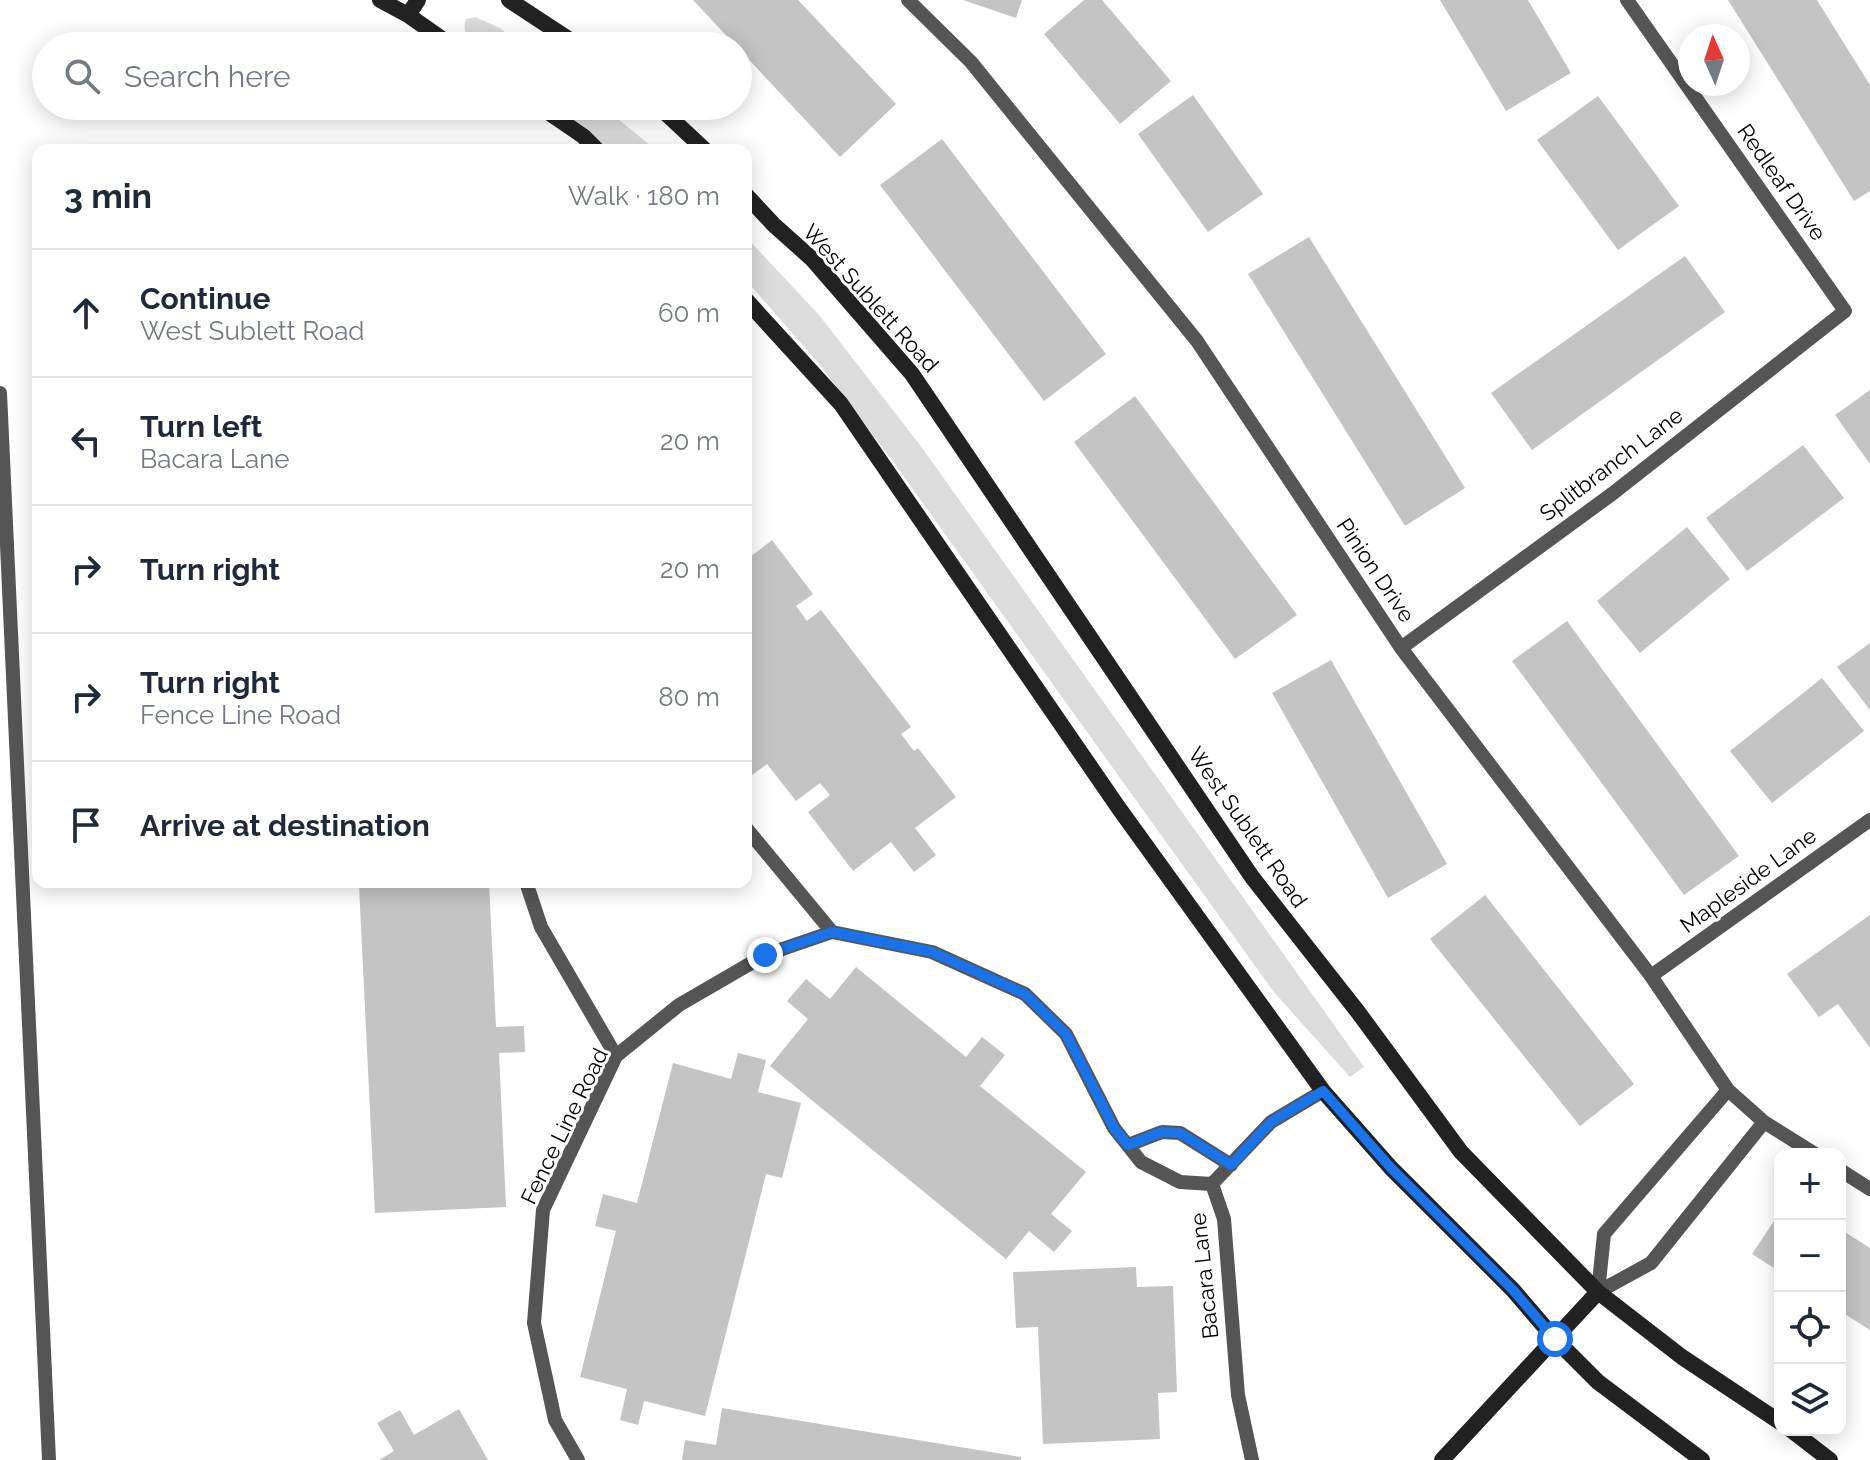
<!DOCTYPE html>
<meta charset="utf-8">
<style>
body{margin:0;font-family:Raleway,sans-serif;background:#f6f6f7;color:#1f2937}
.controls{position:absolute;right:24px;bottom:24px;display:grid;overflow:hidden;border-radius:16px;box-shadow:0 4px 20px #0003}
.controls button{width:72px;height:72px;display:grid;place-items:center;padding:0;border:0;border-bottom:2px solid #e0e1e3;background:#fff;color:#1f2937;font:40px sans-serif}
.compass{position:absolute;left:1678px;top:24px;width:72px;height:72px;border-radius:50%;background:#fff;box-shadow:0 4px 20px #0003;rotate:357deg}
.stop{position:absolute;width:24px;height:24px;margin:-18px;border:6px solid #1a73e8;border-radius:50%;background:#fff}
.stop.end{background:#1a73e8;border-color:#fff;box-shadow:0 2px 8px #0008}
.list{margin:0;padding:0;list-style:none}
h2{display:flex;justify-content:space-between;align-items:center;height:104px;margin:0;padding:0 32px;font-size:34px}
h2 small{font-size:26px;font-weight:400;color:#747a83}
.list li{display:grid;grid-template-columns:52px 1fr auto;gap:24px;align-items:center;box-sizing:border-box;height:128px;padding:0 32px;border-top:2px solid #e0e1e3}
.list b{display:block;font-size:30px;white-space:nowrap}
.list p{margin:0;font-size:26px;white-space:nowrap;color:#747a83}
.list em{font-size:26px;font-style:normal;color:#747a83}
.icon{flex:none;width:44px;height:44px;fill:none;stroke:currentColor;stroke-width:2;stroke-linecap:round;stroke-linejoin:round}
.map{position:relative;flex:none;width:1870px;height:1460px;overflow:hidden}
.search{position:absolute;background:#fff;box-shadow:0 4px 20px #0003;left:32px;top:32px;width:720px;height:88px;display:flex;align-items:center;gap:20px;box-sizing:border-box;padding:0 28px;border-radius:44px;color:#747a83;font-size:30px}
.panel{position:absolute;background:#fff;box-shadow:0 4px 20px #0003;left:32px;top:144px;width:720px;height:744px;border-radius:16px}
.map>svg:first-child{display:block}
.green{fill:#dcdcdc}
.building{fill:#c4c4c4}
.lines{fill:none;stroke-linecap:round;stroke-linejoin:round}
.lane{stroke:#555;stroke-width:14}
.secondary{stroke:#222;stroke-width:16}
.route{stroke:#1a73e8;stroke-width:10}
.labels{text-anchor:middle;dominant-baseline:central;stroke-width:6;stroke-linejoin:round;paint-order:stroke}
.street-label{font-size:22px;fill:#000;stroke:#fff}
</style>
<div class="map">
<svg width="1870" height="1460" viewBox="0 0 1870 1460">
<rect width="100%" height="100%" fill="#fff"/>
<path class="green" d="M475 17 500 28 521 46H474C467 38 462 30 466 19Z
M553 106H602L656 150H610Z
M746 237 819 315 920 445 1364 1067 1350 1077 1273 991 894 463 820 365 746 280Z"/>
<path class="building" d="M693 0H798L896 104 840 157Z
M963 0H1022L1016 18Z
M1084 0H1102L1171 81 1120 124 1044 34Z
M1440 0H1528L1571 73 1506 111Z
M1728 0H1817L1870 85V191L1854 201Z
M1193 95 1263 194 1208 232 1138 134Z
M1598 96 1679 206 1618 250 1537 140Z
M942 139 1106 354 1044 401 880 185Z
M1309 237 1465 488 1405 526 1248 274Z
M1685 256 1725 312 1532 450 1491 393Z
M1870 390V464L1835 415Z
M1135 396 1297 615 1235 659 1074 442Z
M1803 445 1844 498 1747 571 1706 518Z
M1687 527 1730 579 1640 653 1597 601Z
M772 540 813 594 796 606 807 621 821 610 911 727 901 734 914 751 918 748 956 797 915 828 936 855 914 872 891 842 853 871 808 812 830 795 820 783 796 801 767 764 748 778 746 776V560Z
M1567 621 1739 856 1684 895 1512 661Z
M1870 643V710L1837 667Z
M1331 660 1447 864 1388 898 1272 693Z
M1822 678 1864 731 1772 803 1730 751Z
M410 882H489L496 1027 524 1026 525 1052 499 1053 506 1207 375 1213 359 886Z
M1485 895 1634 1084 1580 1126 1430 939Z
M1870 915V1048L1838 1004 1819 1017 1787 974Z
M856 967 966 1057 982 1037 1005 1055 980 1086 1086 1172 1051 1214 1072 1231 1054 1252 1029 1231 1006 1259 770 1066 808 1019 787 1001 806 979 830 999Z
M738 1053 766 1060 758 1092 801 1103 782 1178 766 1174 705 1416 644 1401 638 1425 620 1420 627 1389 580 1377 616 1231 595 1226 603 1194 637 1203 673 1063 731 1079Z
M1780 1212V1272L1752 1254Z
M1840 1229 1870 1248V1330L1840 1311Z
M1136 1267 1137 1287 1173 1286 1177 1392 1158 1393 1160 1439 1043 1444 1038 1327 1016 1328 1013 1272Z
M722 1408 1021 1457V1460H682L685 1440 716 1445Z
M459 1409 488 1460H379L394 1451 377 1423 400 1410 414 1435Z"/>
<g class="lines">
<path class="lane" d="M908 0 971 62 1197 341 1401 648 1651 976 1728 1090 1764 1122 1815 1154
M0 393 49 1460
M1401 648 1612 494 1845 311 1627 0
M746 828 832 932
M526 882 541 927 616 1056
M1651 976 1870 820
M1128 1145 1162 1132 1180 1133 1231 1165
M1840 1170 1870 1189
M1598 1292 1604 1234 1728 1090
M1598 1292 1651 1263 1764 1122
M578 1460 555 1420 534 1323 543 1210 616 1056 679 1005 765 955 832 932 932 952 1025 994 1066 1034 1114 1128 1141 1162 1180 1182 1212 1184
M1252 1460 1238 1395 1224 1219 1212 1184 1271 1122 1323 1091"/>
<path class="secondary" d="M380 0 408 15 452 46
M509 0 579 46
M408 15 418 0
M539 106 583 136 597 150
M658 106 705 150
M746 195 774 225 812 259 912 374 1252 877 1358 1012 1461 1152 1598 1292 1682 1357 1780 1422
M746 300 841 404 1118 807 1323 1091 1391 1168 1513 1290 1555 1339 1598 1382 1702 1460
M1791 1430 1830 1460
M1442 1460 1598 1292"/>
</g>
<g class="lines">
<path class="route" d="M765 955 832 932 932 952 1025 994 1066 1034 1114 1128 1128 1145 1162 1132 1180 1133 1231 1165 1271 1122 1323 1091 1391 1168 1513 1290 1555 1339"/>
</g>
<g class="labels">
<g class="street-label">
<text transform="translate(1782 182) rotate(55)">Redleaf Drive</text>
<text transform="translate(871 298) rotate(48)">West Sublett Road</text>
<text transform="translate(1611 464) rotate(-37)">Splitbranch Lane</text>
<text transform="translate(1376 570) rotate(56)">Pinion Drive</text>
<text transform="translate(1248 827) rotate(55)">West Sublett Road</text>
<text transform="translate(1748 880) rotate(-36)">Mapleside Lane</text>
<text transform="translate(564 1126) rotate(-64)">Fence Line Road</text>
<text transform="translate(1204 1276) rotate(-96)">Bacara Lane</text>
</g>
</g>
</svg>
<div class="controls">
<button>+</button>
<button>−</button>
<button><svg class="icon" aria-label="locate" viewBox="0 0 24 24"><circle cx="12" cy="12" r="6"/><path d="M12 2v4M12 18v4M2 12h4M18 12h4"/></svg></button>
<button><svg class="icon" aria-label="layers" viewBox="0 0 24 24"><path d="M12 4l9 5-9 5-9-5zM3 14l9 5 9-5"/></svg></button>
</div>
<svg class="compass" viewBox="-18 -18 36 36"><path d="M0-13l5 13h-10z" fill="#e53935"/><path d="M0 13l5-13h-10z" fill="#747a83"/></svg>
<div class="stop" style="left:1555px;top:1339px"></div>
<div class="stop end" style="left:765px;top:955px"></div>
<div class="search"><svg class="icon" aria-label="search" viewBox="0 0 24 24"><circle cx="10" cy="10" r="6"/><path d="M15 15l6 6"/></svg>Search here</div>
<section class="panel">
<h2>3 min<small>Walk · 180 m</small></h2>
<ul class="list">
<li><svg class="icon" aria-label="ahead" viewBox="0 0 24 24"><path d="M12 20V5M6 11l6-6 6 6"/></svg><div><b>Continue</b><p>West Sublett Road</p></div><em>60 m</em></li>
<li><svg class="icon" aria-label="left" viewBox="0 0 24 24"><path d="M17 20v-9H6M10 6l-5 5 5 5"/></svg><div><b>Turn left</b><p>Bacara Lane</p></div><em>20 m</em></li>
<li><svg class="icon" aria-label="right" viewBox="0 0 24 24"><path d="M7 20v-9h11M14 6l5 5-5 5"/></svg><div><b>Turn right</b></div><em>20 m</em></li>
<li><svg class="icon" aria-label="right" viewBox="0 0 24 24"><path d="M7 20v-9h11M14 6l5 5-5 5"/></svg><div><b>Turn right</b><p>Fence Line Road</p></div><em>80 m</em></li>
<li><svg class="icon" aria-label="arrive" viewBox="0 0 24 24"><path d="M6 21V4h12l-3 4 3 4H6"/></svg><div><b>Arrive at destination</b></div></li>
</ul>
</section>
</div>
